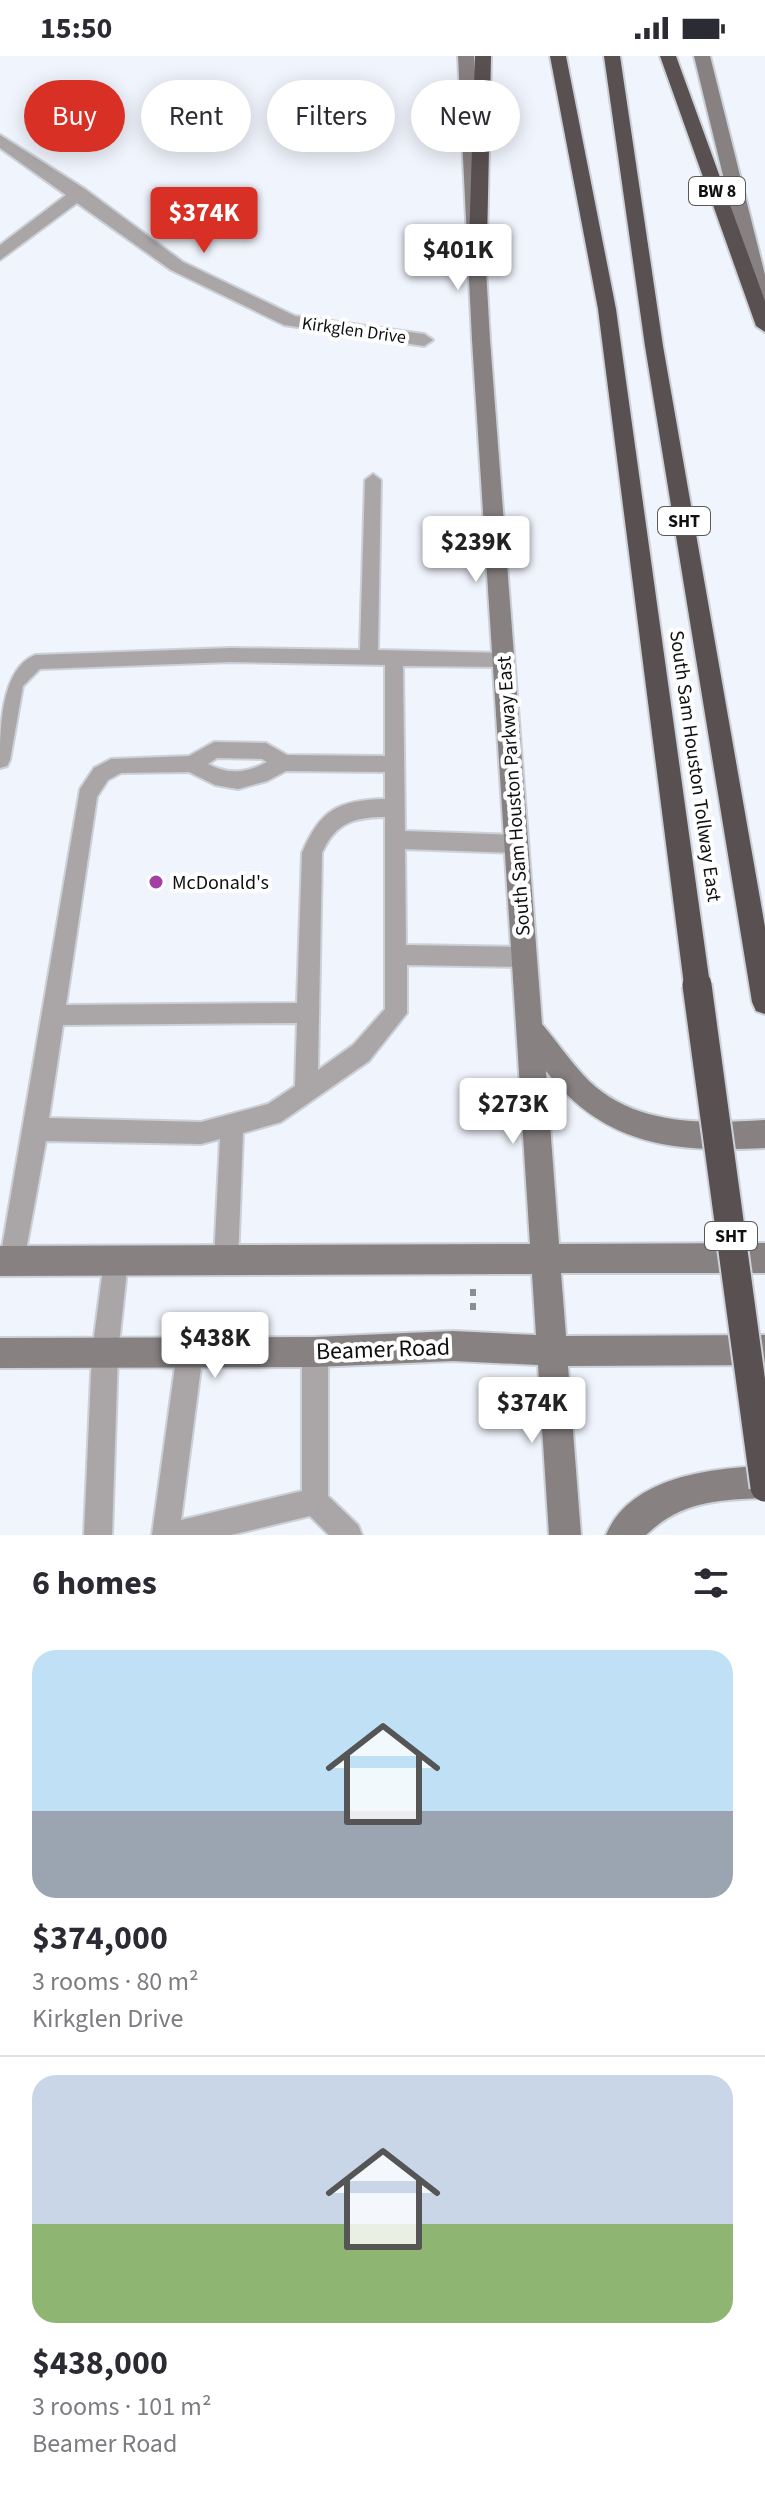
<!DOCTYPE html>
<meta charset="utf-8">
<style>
:root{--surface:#fff;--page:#f2f2f3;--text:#2b2b33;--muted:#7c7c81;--line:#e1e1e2;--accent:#d93025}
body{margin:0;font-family:"Source Sans 3",sans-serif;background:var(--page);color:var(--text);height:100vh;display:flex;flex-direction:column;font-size:30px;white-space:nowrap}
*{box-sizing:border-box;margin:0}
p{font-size:26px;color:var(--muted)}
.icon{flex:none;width:44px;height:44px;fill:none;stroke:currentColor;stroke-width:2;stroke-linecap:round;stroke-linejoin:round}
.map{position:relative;height:1479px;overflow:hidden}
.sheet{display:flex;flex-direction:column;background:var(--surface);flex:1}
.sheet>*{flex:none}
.banner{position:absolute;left:24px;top:24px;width:718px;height:72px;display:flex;gap:16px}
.price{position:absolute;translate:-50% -68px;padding:0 18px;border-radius:8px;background:#fff;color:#222;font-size:26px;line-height:52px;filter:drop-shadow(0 2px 4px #0008)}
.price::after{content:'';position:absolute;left:50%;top:48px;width:24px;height:18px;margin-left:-12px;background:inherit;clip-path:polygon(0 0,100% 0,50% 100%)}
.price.on{background:var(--accent);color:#fff}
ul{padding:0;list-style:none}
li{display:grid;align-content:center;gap:16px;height:424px;padding:0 32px}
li+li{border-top:2px solid var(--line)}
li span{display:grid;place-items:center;height:248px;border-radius:24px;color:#555}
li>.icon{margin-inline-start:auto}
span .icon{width:144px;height:144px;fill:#fffc;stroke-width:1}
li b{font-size:34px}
h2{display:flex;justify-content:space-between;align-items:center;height:96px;padding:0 32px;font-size:34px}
.tag{padding:0 28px;border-radius:36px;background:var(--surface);box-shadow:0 4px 20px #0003;font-size:28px;line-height:72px}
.tag.on{background:var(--accent);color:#fff}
.status{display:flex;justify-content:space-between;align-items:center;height:56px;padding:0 40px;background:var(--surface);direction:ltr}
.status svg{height:22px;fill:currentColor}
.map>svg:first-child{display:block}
</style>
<div class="status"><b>15:50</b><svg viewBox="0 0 49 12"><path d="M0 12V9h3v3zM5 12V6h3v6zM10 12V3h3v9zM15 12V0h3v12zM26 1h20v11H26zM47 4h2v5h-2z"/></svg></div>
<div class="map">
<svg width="765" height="1479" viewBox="0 0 765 1479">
<rect width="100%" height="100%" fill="#f0f4fc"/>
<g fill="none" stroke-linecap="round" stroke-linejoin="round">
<!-- service casing -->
<g stroke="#ccd0d7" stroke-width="4">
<path id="service" d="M373 418 381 424 378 594 504 597 513 604 504 611 403 610 405 775 517 779 524 782 527 788 524 794 517 797 405 793 406 889 524 891 532 894 535 901 532 908 524 911 407 909V957L369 1005 281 1066 243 1077 238 1205 235 1214 226 1217 217 1214 214 1205 220 1083 201 1088 46 1085 24 1205 21 1214 12 1217 3 1214 0 1204 80 733 94 712 111 703 189 700 214 686 266 687 287 699 385 700V609L231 606 40 613 23 630 10 704 7 710 0 712C0 676 0 613 35 599L231 592 360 594 365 424ZM217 702 262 703 267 706C247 717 228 719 208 708ZM286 715 385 716V743C338 744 320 754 302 797L297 947 66 949 97 741 108 724 121 717 189 716 215 729 238 733 267 725ZM385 761V953L353 989 318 1014 322 797C335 767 354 761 385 761ZM297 967 295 1030 268 1048 201 1066 49 1062 63 969Z
M116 1193 125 1196 128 1205 118 1297 112 1479H84L92 1297 104 1205 107 1196Z
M190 1283 199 1287 203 1296 181 1464 302 1435V1296L306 1287 315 1283 324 1287 328 1296V1440L358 1469 362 1479H329L310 1460 231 1479H152L177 1296 181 1287Z"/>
</g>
<!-- minor casing -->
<g stroke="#ccd0d7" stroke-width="4">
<path id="minor" d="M0 79 85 133 183 206 295 260 424 278 433 284 424 290 284 269 171 214 77 147 0 204V189L66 139 0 92Z"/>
</g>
<!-- secondary casing -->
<g stroke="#ccd0d7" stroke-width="4">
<path id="secondary" d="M458 0H474L490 284 542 968C558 987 572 1008 589 1025 636 1070 704 1068 765 1064V1092C676 1097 604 1090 546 1015L559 1188 765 1187V1217H561L566 1280 765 1279V1309L568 1310 581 1479H549L538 1309 453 1305 315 1311 0 1312V1282L315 1281 453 1275 536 1279 532 1218 0 1220V1190L530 1188 472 284Z
M694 0H710L765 219V261L756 255Z
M765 1410V1442C718 1444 681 1445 646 1479H606C630 1421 711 1412 765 1410Z"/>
</g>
<!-- motorway casing -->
<g stroke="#ccd0d7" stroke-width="4">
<path id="motorway" d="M475 0H491L487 186 478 191 469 186Z
M550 0H566L616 253 710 929 706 938 697 941 688 938 684 929 598 253Z
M604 0H620L663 290 765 871V958L756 955 752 946 645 290Z
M660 0H676L765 245V276L756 270Z"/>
</g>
<!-- path -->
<path stroke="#8b8d93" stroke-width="6" stroke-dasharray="7 7" stroke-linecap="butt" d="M473 1233V1257"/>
<!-- service -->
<use href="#service" fill="#aaa6a7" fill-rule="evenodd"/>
<!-- minor -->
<use href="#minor" fill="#aaa6a7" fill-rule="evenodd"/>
<!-- secondary -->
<use href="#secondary" fill="#878182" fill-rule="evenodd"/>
<!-- motorway -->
<use href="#motorway" fill="#595051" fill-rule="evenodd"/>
<!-- motorway-bridge casing -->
<g stroke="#ccd0d7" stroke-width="33" stroke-linecap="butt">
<path id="motorway-bridge" d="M697 929 765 1431"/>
</g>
<!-- motorway-bridge -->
<use href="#motorway-bridge" stroke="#595051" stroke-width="29"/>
</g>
<!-- markers -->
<circle fill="#a440a5" stroke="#fff" stroke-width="3" cx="156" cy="826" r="8"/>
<g text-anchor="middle" stroke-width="8" stroke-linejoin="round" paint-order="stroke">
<!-- shield labels -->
<g fill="#fff" stroke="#575859" stroke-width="2">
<rect x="689" y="121" width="56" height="28" rx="6"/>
<rect x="658" y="451" width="52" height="28" rx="6"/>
<rect x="705" y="1166" width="52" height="28" rx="6"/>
</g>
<g font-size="18" font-weight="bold" fill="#0f1012">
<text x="717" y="141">BW 8</text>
<text x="684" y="471">SHT</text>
<text x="731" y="1186">SHT</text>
</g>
<!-- far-street labels -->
<g font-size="18" fill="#0f1012" stroke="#fff">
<text transform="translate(354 274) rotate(8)" y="6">Kirkglen Drive</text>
</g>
<!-- street labels -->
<g font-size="20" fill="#0f1012" stroke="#fff">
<text transform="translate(696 710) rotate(82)" y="7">South Sam Houston Tollway East</text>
<text transform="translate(513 740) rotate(-94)" y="7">South Sam Houston Parkway East</text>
</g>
<!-- poi labels -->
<g font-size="20" fill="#0f1012" stroke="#fff" text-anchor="start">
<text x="172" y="833">McDonald's</text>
</g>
<!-- near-street labels -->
<g font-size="24" fill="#0f1012" stroke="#fff">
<text transform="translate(383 1293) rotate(-2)" y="8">Beamer Road</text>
</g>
</g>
</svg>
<b class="price on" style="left:204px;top:199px">$374K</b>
<b class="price" style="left:458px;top:236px">$401K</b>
<b class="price" style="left:476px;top:528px">$239K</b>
<b class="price" style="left:513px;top:1090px">$273K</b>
<b class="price" style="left:215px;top:1324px">$438K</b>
<b class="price" style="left:532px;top:1389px">$374K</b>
<div class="banner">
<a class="tag on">Buy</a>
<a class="tag">Rent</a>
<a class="tag">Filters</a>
<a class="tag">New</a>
</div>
</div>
<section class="sheet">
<h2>6 homes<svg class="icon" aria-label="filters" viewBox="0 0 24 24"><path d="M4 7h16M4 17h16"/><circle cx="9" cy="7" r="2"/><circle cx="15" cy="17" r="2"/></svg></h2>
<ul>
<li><span style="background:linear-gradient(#bfe0f5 65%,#9aa5b1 0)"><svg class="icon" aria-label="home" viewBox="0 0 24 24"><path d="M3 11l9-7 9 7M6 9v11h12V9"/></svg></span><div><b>$374,000</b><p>3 rooms · 80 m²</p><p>Kirkglen Drive</p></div></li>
<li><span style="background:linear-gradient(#c9d6e8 60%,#8fb573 0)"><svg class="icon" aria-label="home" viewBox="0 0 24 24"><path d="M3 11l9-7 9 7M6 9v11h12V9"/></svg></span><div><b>$438,000</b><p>3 rooms · 101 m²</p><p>Beamer Road</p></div></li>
</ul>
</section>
